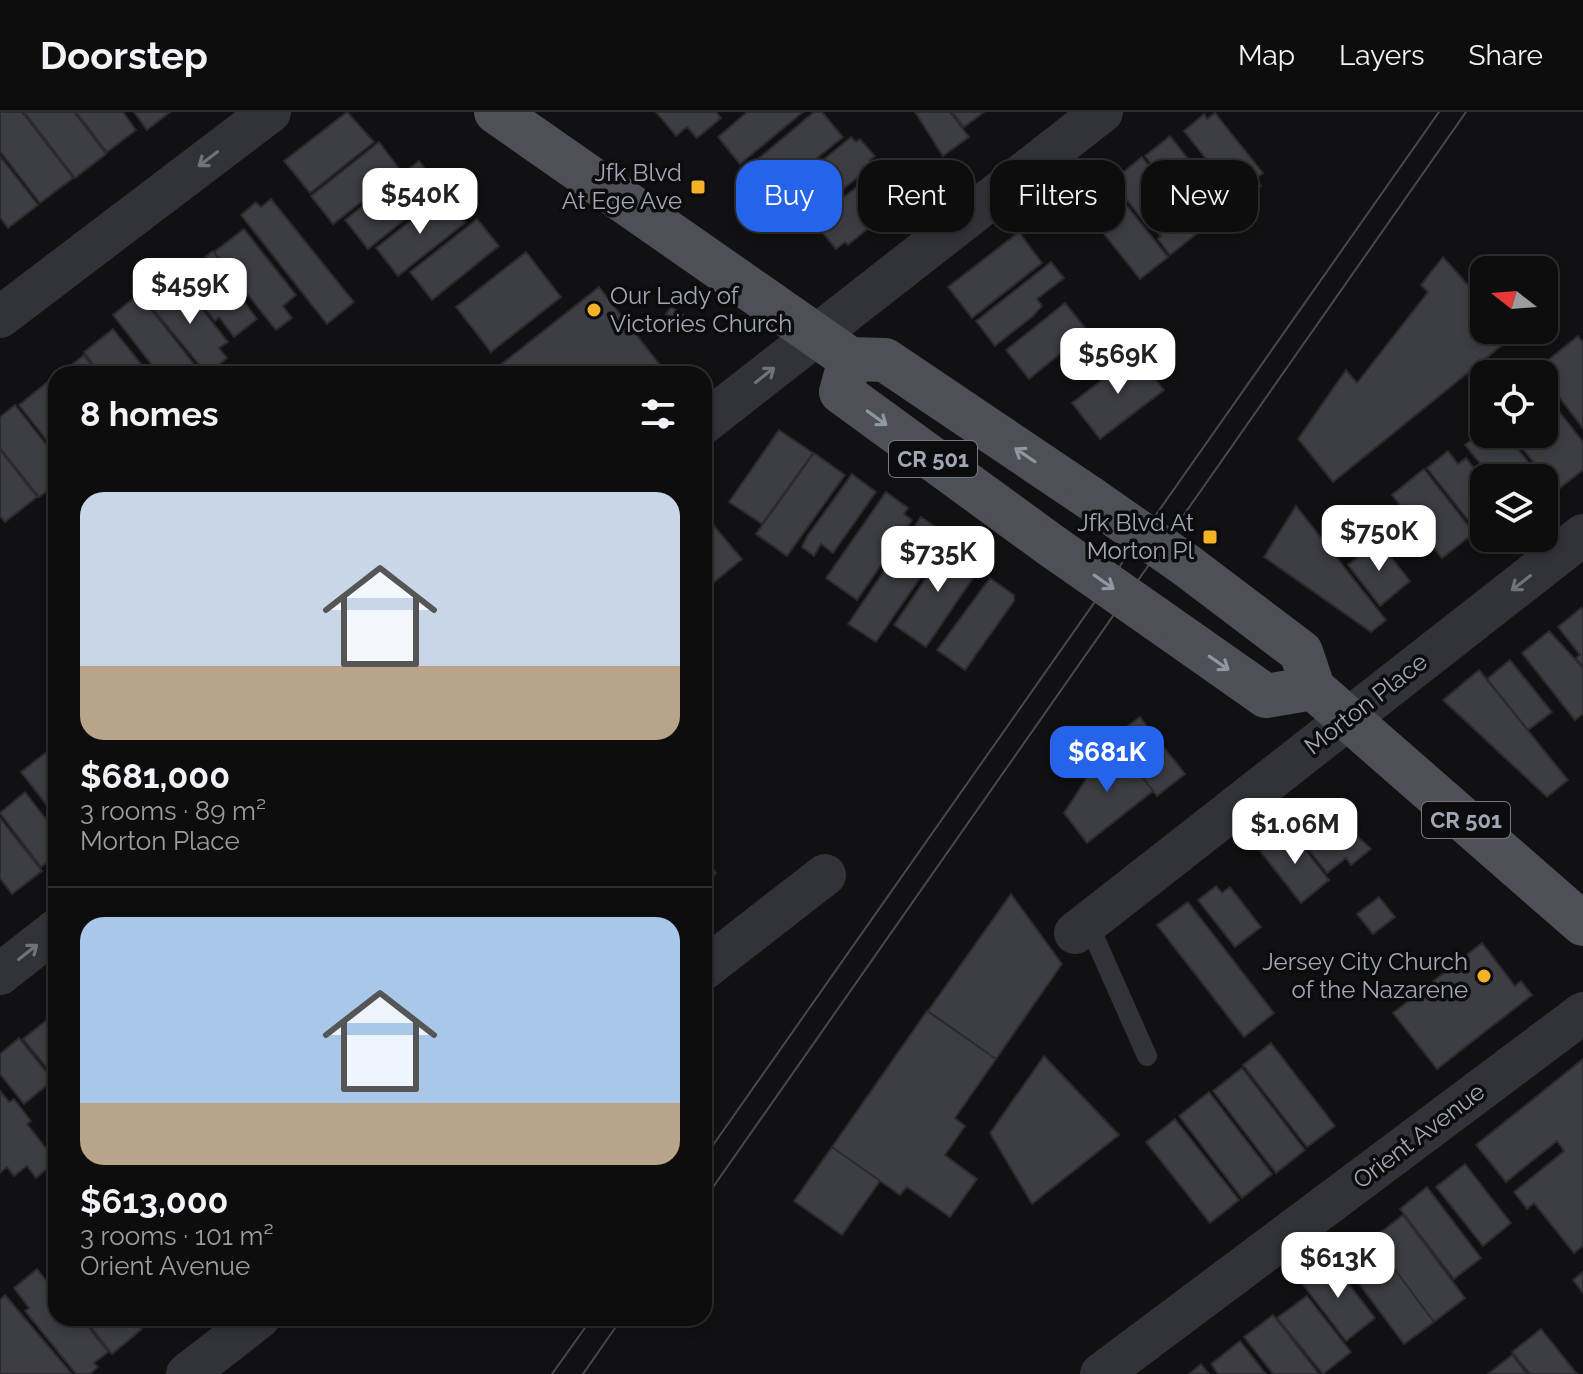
<!DOCTYPE html>
<meta charset="utf-8">
<style>
:root{--surface:#0d0d0e;--page:#161617;--text:#f1f3f6;--muted:#9a9c9e;--line:#2d2d2e;--accent:#2563eb}
body{margin:0;font-family:Raleway,sans-serif;background:var(--page);color:var(--text);height:100vh;display:flex;flex-direction:column;font-size:30px;white-space:nowrap}
*{box-sizing:border-box;margin:0}
p{font-size:26px;color:var(--muted)}
.icon{flex:none;width:44px;height:44px;fill:none;stroke:currentColor;stroke-width:2;stroke-linecap:round;stroke-linejoin:round}
.map{position:relative;flex:1;overflow:hidden}
.side{position:absolute;left:48px;top:254px;width:664px;height:960px;display:flex;flex-direction:column;background:var(--surface);border-radius:24px;box-shadow:0 4px 12px #0003,0 0 0 2px var(--line)}
.side>*{flex:none}
.guide{position:absolute;left:736px;top:48px;width:726px;height:72px;display:flex;gap:16px}
.needle{width:52px;rotate:287deg}
.buttons{position:absolute;left:1470px;top:144px;display:grid;gap:16px}
.buttons a{display:grid;place-items:center;width:88px;height:88px;border-radius:16px;background:var(--surface);box-shadow:0 4px 12px #0003,0 0 0 2px var(--line);font-size:40px}
.price{position:absolute;translate:-50% -68px;padding:0 18px;border-radius:16px;background:#fff;color:#222;font-size:26px;line-height:52px;filter:drop-shadow(0 2px 4px #0008)}
.price::after{content:'';position:absolute;left:50%;top:48px;width:24px;height:18px;margin-left:-12px;background:inherit;clip-path:polygon(0 0,100% 0,50% 100%)}
.price.current{background:var(--accent);color:#fff}
ul{padding:0;list-style:none}
li{display:grid;align-content:center;gap:16px;height:424px;padding:0 32px}
li+li{border-top:2px solid var(--line)}
li span{display:grid;place-items:center;height:248px;border-radius:24px;color:#555}
li>.icon{margin-inline-start:auto}
span .icon{width:144px;height:144px;fill:#fffc;stroke-width:1}
li b{font-size:34px}
h2{display:flex;justify-content:space-between;align-items:center;height:96px;padding:0 32px;font-size:34px}
.pill{padding:0 28px;border-radius:24px;background:var(--surface);box-shadow:0 4px 12px #0003,0 0 0 2px var(--line);font-size:28px;line-height:72px}
.pill.current{background:var(--accent);color:#fff}
header{display:flex;align-items:center;gap:48px;box-sizing:border-box;height:112px;padding:0 40px;background:var(--surface);border-bottom:2px solid var(--line)}
header strong{font-size:38px}
nav{display:flex;gap:44px;margin-inline-start:auto;font-size:28px}
.map>svg:first-child{display:block}
</style>
<header>
<strong>Doorstep</strong>
<nav><a>Map</a><a>Layers</a><a>Share</a></nav>
</header>
<div class="map">
<svg width="1583" height="1262" viewBox="0 0 1583 1262">
<rect width="100%" height="100%" fill="#111113"/>
<!-- building -->
<path fill="#3d3e43" stroke="#2b2b2f" stroke-width="2" d="M0 0H22L73 66 40 91 0 39Z
M24 0H74L106 42 75 66Z
M76 0H123L136 18 107 40Z
M134 0H170L147 18Z
M347 0 374 30 310 81 284 49Z
M656 0H716L721 6 697 26 687 15 676 24Z
M747 0H803L740 52 718 25Z
M814 0H822L843 25 776 79 753 51Z
M915 0H950L969 25 943 44Z
M952 0H984L964 15Z
M1215 1 1263 61 1255 67 1261 74 1241 91 1184 19 1204 2 1207 7Z
M1170 24 1209 73 1201 80 1219 104 1203 117 1145 44Z
M851 25 856 30 860 27 875 44 870 48 874 52 805 108 795 96 792 99 779 84Z
M379 30 401 59 333 112 311 84Z
M0 44 38 93 8 116 0 105Z
M1142 45 1200 119 1170 143 1158 127 1161 124 1152 113 1149 116 1112 69Z
M419 49 442 78 368 137 345 108Z
M879 58 894 76 881 88 889 99 848 133 845 130 836 137 822 120 831 113 822 102Z
M1112 75 1168 145 1140 167 1084 97Z
M443 83 465 111 398 164 376 136Z
M271 87 354 190 327 212 241 103 256 90 261 95Z
M477 107 499 134 432 188 410 160Z
M244 117 296 183 283 194 292 206 276 218 214 140Z
M1019 120 1042 151 972 206 948 175Z
M213 139 247 183 242 187 257 207 234 225 219 205 215 209 180 165Z
M526 140 561 185 491 240 456 195Z
M1443 145 1484 191V218H1506L1512 225 1333 370 1298 327 1346 258 1357 271 1428 180 1421 173Z
M1051 150 1064 166 1037 187 1042 194 1033 204 995 234 976 209Z
M178 167 228 230 219 236 227 246 207 262 148 191Z
M599 175 667 262H489Z
M139 182 201 261 200 262H159L113 203Z
M1065 191 1088 219 1029 267 1006 238Z
M671 195 683 203 678 210 666 202Z
M113 217 149 262H100L84 240Z
M1578 224 1583 230V316L1537 257Z
M1136 242 1164 278 1100 327 1072 291Z
M84 243 98 262H60Z
M50 268 56 276V340L19 293Z
M1544 280 1583 330V358L1556 379 1511 322H1544Z
M15 293 56 345V372L39 385 0 336V305Z
M779 318 813 341 762 412 729 390Z
M1484 318V322H1506L1541 366H1492L1465 333Z
M0 338 37 385 5 410 0 404Z
M1448 339 1458 352 1466 346 1484 369V418L1479 422 1427 356Z
M814 341 845 363 787 444 756 422Z
M1424 357 1474 421 1442 446 1392 383Z
M852 362 876 380 833 441 821 432 814 444 802 435 808 423Z
M1544 370 1552 380 1544 387Z
M886 380 908 396 904 402 912 408 857 488 826 466Z
M1296 394 1386 508 1371 520 1264 445Z
M704 402 742 447 713 471 704 460Z
M921 405 949 424 876 530 848 512Z
M952 428 973 442 970 447 981 454 926 535 894 513Z
M1378 429 1410 469 1380 494 1348 453Z
M990 466 1014 483V489L965 558 937 538Z
M1581 496 1583 498V555L1576 546 1580 543 1558 515Z
M1549 519 1583 556V602L1575 608 1522 541Z
M1510 548 1552 600 1528 618 1487 567Z
M1479 558 1568 668 1547 685 1443 588Z
M1140 605 1185 662 1157 684 1112 626Z
M1112 627 1153 679 1087 731 1064 701Z
M49 638 56 647V705L21 660Z
M25 680 56 720V743L41 755 0 701Z
M1319 688 1371 737 1351 753 1346 746 1327 761 1288 711Z
M0 706 42 759 12 782 0 766Z
M1289 717 1329 768 1301 791 1260 739Z
M704 746 716 761 704 771Z
M1216 774 1222 781 1230 775 1261 815 1235 835 1198 788Z
M1011 782 1062 852 996 947 928 899Z
M1379 785 1395 805 1373 822 1357 802Z
M1188 790 1274 901 1244 925 1157 813Z
M1482 831 1515 874 1521 869 1532 883 1437 957 1393 901Z
M927 899 996 947 955 1006 965 1014 945 1043 977 1067 950 1105 907 1075 900 1083 832 1035Z
M53 903 56 907V967L23 927Z
M19 926 53 968 24 992 0 962V942Z
M1271 931 1335 1014 1307 1035 1243 953Z
M1044 944 1119 1023 1032 1092 990 1021Z
M1583 947V1134L1574 1141 1534 1091 1527 1097 1514 1080 1564 1039 1557 1029 1506 1070 1476 1033Z
M1242 956 1305 1038 1276 1061 1213 979Z
M0 979 9 990 14 987 31 1009 27 1012 56 1049 36 1066 27 1054 14 1064 7 1055 0 1061Z
M1209 980 1272 1062 1242 1086 1179 1004Z
M1175 1007 1239 1088 1210 1111 1146 1030Z
M832 1035 880 1069 842 1123 794 1089Z
M1465 1052 1511 1111 1483 1134 1436 1075Z
M1427 1075 1481 1146 1454 1167 1400 1097Z
M1403 1103 1465 1186 1434 1210 1372 1127Z
M1372 1127 1434 1210 1404 1232 1342 1149Z
M1330 1148 1375 1206 1346 1229 1301 1170Z
M37 1157 53 1177 56 1175V1206H81L108 1240 94 1251 98 1255 90 1262H76L25 1199 29 1196 14 1176Z
M1583 1160V1181L1573 1168Z
M5 1183 72 1262H0V1188Z
M1307 1184 1351 1240 1323 1262 1277 1206Z
M1273 1203 1319 1262H1273L1244 1225Z
M84 1206H133L142 1217 112 1242Z
M1541 1217 1577 1262H1530L1512 1240Z
M1240 1229 1266 1262H1218L1211 1252Z
M1512 1243 1527 1262H1488Z
M1201 1252 1209 1262H1189Z"/>
<g fill="none" stroke-linecap="round" stroke-linejoin="round">
<!-- service -->
<path stroke="#323338" stroke-width="20" d="M1088 811 1147 944"/>
<!-- minor -->
<path stroke="#323338" stroke-width="42" d="M0 205 270 0
M704 311 1102 0
M1075 821 1583 423
M704 857 825 763
M0 862 56 818
M187 1262 259 1206
M1101 1262 1583 901"/>
<!-- primary -->
<path stroke="#4e5057" stroke-width="44" d="M496 0 850 247 885 248 1090 386
M850 247 841 280 1052 434
M1186 453 1301 540 1313 576 1583 812
M1155 506 1266 584 1313 576"/>
<!-- tram -->
<path stroke="#47494f" stroke-width="2" d="M704 1046 1439 0
M704 1088 1466 0
M552 1262 592 1206
M583 1262 622 1206"/>
<!-- primary-bridge -->
<path stroke="#4e5057" stroke-width="44" d="M1090 386 1186 453
M1052 434 1155 506"/>
</g>
<!-- one-way arrows -->
<defs><path id="oneway-shaft" d="M-6 0H5M1.5-3L5.5 0L1.5 3" fill="none" stroke-width="1.6" stroke-linecap="round" stroke-linejoin="round" transform="scale(2)"/></defs>
<g stroke="#70737c">
<use href="#oneway-shaft" transform="translate(208 47) rotate(143)"/>
<use href="#oneway-shaft" transform="translate(765 263) rotate(-38)"/>
<use href="#oneway-shaft" transform="translate(1521 471) rotate(142)"/>
<use href="#oneway-shaft" transform="translate(28 840) rotate(-38)"/>
</g>
<g stroke="#9196a1">
<use href="#oneway-shaft" transform="translate(877 306) rotate(36)"/>
<use href="#oneway-shaft" transform="translate(1025 343) rotate(-146)"/>
<use href="#oneway-shaft" transform="translate(1104 470) rotate(35)"/>
<use href="#oneway-shaft" transform="translate(1219 551) rotate(35)"/>
</g>
<!-- markers -->
<g fill="#f5b227" stroke="#0c0c0e" stroke-width="3">
<rect x="690" y="67" width="16" height="16" rx="4"/>
<circle cx="594" cy="198" r="8"/>
<rect x="1202" y="417" width="16" height="16" rx="4"/>
<circle cx="1484" cy="864" r="8"/>
</g>
<g text-anchor="middle" stroke-width="7" stroke-linejoin="round" paint-order="stroke">
<!-- shield labels -->
<g fill="#0c0c0e" stroke="#757882" stroke-width="2">
<rect x="889" y="329" width="88" height="36" rx="6"/>
<rect x="1422" y="690" width="88" height="36" rx="6"/>
</g>
<g font-size="22" font-weight="bold" fill="#a2a7b4">
<text x="933" y="355">CR 501</text>
<text x="1466" y="716">CR 501</text>
</g>
<!-- poi labels -->
<g font-size="24" fill="#a2a7b4" stroke="#0c0c0e" text-anchor="end">
<text x="682" y="69">Jfk Blvd<tspan x="682" dy="28">At Ege Ave</tspan></text>
<text x="610" y="192" text-anchor="start">Our Lady of<tspan x="610" dy="28">Victories Church</tspan></text>
<text x="1194" y="419">Jfk Blvd At<tspan x="1194" dy="28">Morton Pl</tspan></text>
<text x="1468" y="858">Jersey City Church<tspan x="1468" dy="28">of the Nazarene</tspan></text>
</g>
<!-- street labels -->
<g font-size="24" fill="#a2a7b4" stroke="#0c0c0e">
<text transform="translate(1366 592) rotate(-38)" y="8">Morton Place</text>
<text transform="translate(1419 1024) rotate(-37)" y="8">Orient Avenue</text>
</g>
</g>
</svg>
<div class="buttons">
<a><svg class="needle" viewBox="-14 -14 28 28"><path d="M0-13l5 13h-10z" fill="#e53935"/><path d="M0 13l5-13h-10z" fill="#9a9c9e"/></svg></a>
<a><svg class="icon" aria-label="locate" viewBox="0 0 24 24"><circle cx="12" cy="12" r="6"/><path d="M12 2v4M12 18v4M2 12h4M18 12h4"/></svg></a>
<a><svg class="icon" aria-label="layers" viewBox="0 0 24 24"><path d="M12 4l9 5-9 5-9-5zM3 14l9 5 9-5"/></svg></a>
</div>
<b class="price" style="left:420px;top:124px">$540K</b>
<b class="price" style="left:190px;top:214px">$459K</b>
<b class="price" style="left:1118px;top:284px">$569K</b>
<b class="price" style="left:1379px;top:461px">$750K</b>
<b class="price" style="left:938px;top:482px">$735K</b>
<b class="price current" style="left:1107px;top:682px">$681K</b>
<b class="price" style="left:1295px;top:754px">$1.06M</b>
<b class="price" style="left:1338px;top:1188px">$613K</b>
<div class="guide">
<a class="pill current">Buy</a>
<a class="pill">Rent</a>
<a class="pill">Filters</a>
<a class="pill">New</a>
</div>
<section class="side">
<h2>8 homes<svg class="icon" aria-label="filters" viewBox="0 0 24 24"><path d="M4 7h16M4 17h16"/><circle cx="9" cy="7" r="2"/><circle cx="15" cy="17" r="2"/></svg></h2>
<ul>
<li><span style="background:linear-gradient(#c9d6e8 70%,#b9a48a 0)"><svg class="icon" aria-label="home" viewBox="0 0 24 24"><path d="M3 11l9-7 9 7M6 9v11h12V9"/></svg></span><div><b>$681,000</b><p>3 rooms · 89 m²</p><p>Morton Place</p></div></li>
<li><span style="background:linear-gradient(#a9c7e8 75%,#b9a48a 0)"><svg class="icon" aria-label="home" viewBox="0 0 24 24"><path d="M3 11l9-7 9 7M6 9v11h12V9"/></svg></span><div><b>$613,000</b><p>3 rooms · 101 m²</p><p>Orient Avenue</p></div></li>
</ul>
</section>
</div>
